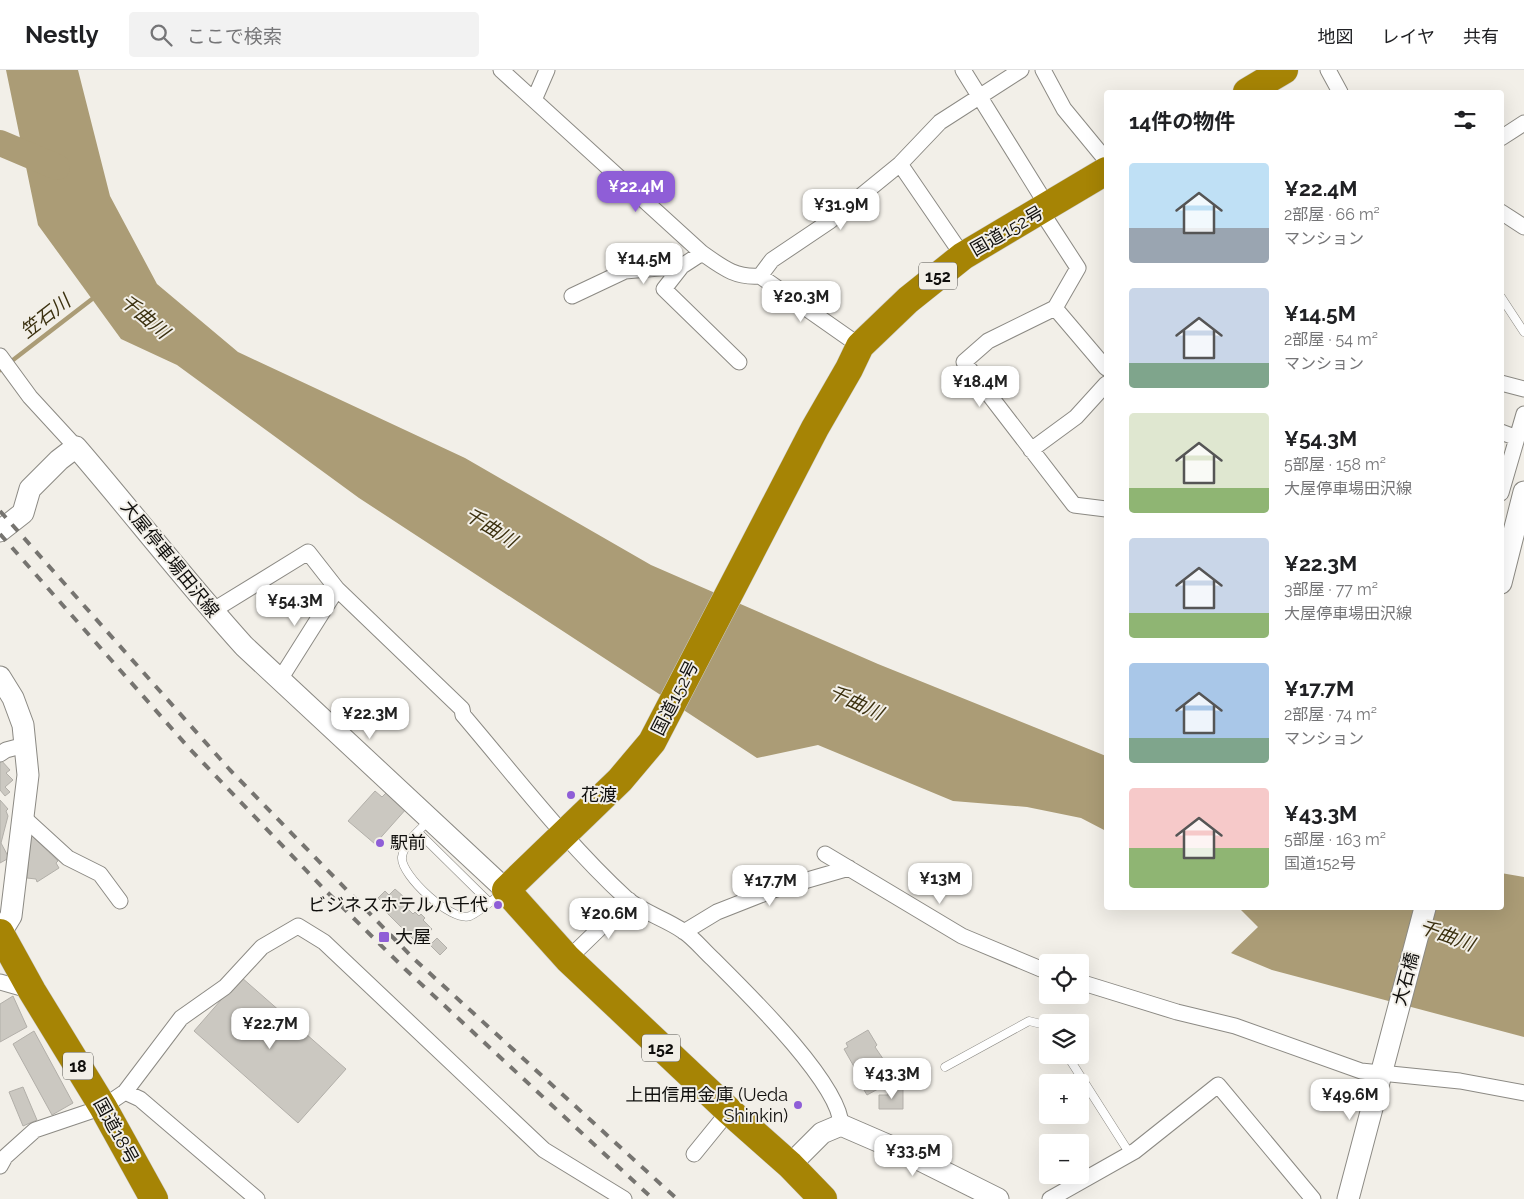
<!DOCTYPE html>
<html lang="ja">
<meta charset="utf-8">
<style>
:root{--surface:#fff;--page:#f2f2f2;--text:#202124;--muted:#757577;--line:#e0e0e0;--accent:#8f5ed7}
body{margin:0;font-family:Raleway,"Noto Sans JP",sans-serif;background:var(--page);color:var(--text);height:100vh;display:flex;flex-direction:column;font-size:19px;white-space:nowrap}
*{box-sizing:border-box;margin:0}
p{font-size:16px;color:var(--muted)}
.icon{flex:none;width:28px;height:28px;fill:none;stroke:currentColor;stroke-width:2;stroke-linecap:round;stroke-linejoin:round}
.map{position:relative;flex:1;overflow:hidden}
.side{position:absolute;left:1104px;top:20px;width:400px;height:820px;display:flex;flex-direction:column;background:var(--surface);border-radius:5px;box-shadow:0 5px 20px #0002}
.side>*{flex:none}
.fabs{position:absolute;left:1039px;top:884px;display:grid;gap:10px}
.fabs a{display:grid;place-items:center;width:50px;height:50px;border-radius:5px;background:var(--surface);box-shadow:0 5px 20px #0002;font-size:25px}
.price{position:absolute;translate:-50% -42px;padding:0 11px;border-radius:10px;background:#fff;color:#222;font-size:16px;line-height:32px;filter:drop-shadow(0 1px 2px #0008)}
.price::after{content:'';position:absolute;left:50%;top:30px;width:15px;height:11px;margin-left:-8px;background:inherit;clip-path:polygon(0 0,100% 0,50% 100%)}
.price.current{background:var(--accent);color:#fff}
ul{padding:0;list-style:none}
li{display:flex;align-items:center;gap:15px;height:125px;padding:0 25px}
li span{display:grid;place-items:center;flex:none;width:140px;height:100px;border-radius:5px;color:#555}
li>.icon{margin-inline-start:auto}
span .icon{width:60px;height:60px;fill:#fffc;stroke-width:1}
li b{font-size:21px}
h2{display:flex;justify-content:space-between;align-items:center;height:60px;padding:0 25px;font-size:21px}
header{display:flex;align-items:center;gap:30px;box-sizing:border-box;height:70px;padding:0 25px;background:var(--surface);border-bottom:1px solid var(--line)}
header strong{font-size:24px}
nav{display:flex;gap:28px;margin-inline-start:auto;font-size:18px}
.search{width:350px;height:45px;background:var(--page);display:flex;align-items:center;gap:12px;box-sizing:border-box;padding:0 18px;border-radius:5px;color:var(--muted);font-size:19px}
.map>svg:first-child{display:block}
</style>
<header>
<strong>Nestly</strong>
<div class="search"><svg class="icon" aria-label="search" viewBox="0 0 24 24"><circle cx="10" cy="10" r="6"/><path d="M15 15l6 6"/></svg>ここで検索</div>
<nav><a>地図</a><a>レイヤ</a><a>共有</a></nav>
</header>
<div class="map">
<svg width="1524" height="1129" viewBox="0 0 1524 1129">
<rect width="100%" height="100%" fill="#f2efe8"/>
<!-- water -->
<path fill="#ab9c76" d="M6 0H78L110 126 157 214 238 282 465 388 651 495 878 594 1106 686V761L1081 748 1027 737 953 731 818 675 757 688 359 428 177 295 121 269 38 155Z
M1501 803 1524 807V967L1272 900 1231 883 1258 857 1239 838H1501Z"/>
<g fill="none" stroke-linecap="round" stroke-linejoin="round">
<!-- stream -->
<path stroke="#ab9c76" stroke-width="4.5" d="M0 300 96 226"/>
<!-- river -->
<path stroke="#ab9c76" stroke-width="26" d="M0 73 57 97"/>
</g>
<!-- building -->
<path fill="#cbc8c1" stroke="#b2afa9" d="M0 689 10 700 6 703 13 710 5 717 10 722 5 726 0 720Z
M375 721 382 727 388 721 407 738 375 774 348 751Z
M0 730 8 739 6 741 8 746 1 773 9 788 0 793Z
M31 765 58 791 56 793 59 798 37 812 36 809 27 808Z
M395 819 404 827 400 831 413 844 415 842 419 846 421 844 425 848 423 850 432 859 422 870 421 868 416 872 387 843 390 840 378 828 385 821 389 825Z
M437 868 447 878 440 885 430 875Z
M241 907 346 999 298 1053 194 961Z
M13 926 27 957 0 972V934Z
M868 960 877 975 875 977 894 1005 876 1016 878 1019 867 1025 858 1010 861 1009 844 979 848 977 846 973Z
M34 961 73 1033 52 1045 13 974Z
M23 1017 37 1050 23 1056 9 1022Z
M888 1019H903V1039H879V1025H888Z"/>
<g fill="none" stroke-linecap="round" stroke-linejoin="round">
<!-- lane casing -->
<g stroke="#8c8a84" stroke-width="9">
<path id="lane" d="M1501 227 1524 262
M430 750C420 759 404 773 402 787 400 805 452 853 470 846 481 841 492 830 502 823
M418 762 489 832
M1067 985 1130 1084
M945 997 1029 951 1041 954 1048 959"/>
</g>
<!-- street casing -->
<g stroke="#8c8a84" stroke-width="17">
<path id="street" d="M501 0 702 183C722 197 735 208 760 206L860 276
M963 0 1048 137
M1043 0 1064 39 1106 90
M1328 0 1340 22
M534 30 547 0
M1501 68 1524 53
M900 94 963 186
M1041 141 1078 198 1055 238 988 271 964 292 1074 435 1106 439
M1501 142 1524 157
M682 196 664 219 739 292
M760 206 772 190 830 151 900 94 940 52 1021 0
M572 226 625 201 682 196 702 183
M1055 238 1106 298
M0 286 30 327 76 377
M1501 313 1524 319
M1501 362 1517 368 1524 344
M1031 380 1076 347 1106 314
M1501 423 1517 368
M212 541 308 482 337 519 462 639 463 645C515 706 567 774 627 829 642 842 666 849 683 861 694 868 703 880 713 889 744 920 840 1013 841 1055
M279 611 337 519
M0 684 6 680 25 675
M22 746 68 788 100 804 120 831
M825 784 962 866 1048 902
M684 862 717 842 773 820 849 798
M568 889 629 830
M0 912 32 921
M1080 912 1177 942 1235 956 1361 1001 1460 1011 1524 1023
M125 1022 181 948 225 917 262 877 298 856 324 872 544 1080 624 1129
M694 1084 729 1041
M0 1096 5 1087 35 1060 103 1037 125 1022 140 1029 257 1129
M1050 1129 1135 1081 1218 1015 1313 1129"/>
</g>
<!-- secondary casing -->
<g stroke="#8c8a84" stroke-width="23">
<path id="secondary" d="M0 461 23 443 30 419 59 390 76 377C133 443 186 512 244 576L506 820
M1501 513 1524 422
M0 607 13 628 23 655 28 705 11 846 0 864
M790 1095 822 1063 841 1055 908 1084 998 1129
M1348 1129 1425 838"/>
</g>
<!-- highway casing -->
<g stroke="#cacaca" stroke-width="29">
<path id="highway" d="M1247 22 1284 0
M0 863 32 921 103 1037 154 1129
M823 1129 790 1095 729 1041 568 889 506 820 620 710 652 672 815 358 849 299 860 276 908 230 963 186 1106 101"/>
</g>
<!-- lane -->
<use href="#lane" stroke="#fff" stroke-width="8"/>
<!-- street -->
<use href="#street" stroke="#fff" stroke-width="15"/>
<!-- secondary -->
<use href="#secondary" stroke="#fff" stroke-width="21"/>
<!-- highway -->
<use href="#highway" stroke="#a68405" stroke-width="28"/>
<!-- rail -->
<path stroke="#767470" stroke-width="4" stroke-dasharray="9 9" stroke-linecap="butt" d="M0 441 230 700 413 888 677 1129
M0 464 188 677 326 821 405 899 653 1129"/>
</g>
<!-- markers -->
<g fill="#8f5ed7" stroke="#f2efe8" stroke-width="2">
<circle cx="571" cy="725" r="5"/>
<circle cx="380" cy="773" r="5"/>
<circle cx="498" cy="835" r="5"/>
<rect x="378" y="861" width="12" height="12" rx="2.5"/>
<circle cx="798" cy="1035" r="5"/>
</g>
<g text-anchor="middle" stroke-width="4" stroke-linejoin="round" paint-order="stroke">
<!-- shield labels -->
<g fill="#f2efe8" stroke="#54524f" stroke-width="1">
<rect x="919" y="192.5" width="38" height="27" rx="4"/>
<rect x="642" y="964.5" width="38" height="27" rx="4"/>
<rect x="63" y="982.5" width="30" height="27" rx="4"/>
</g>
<g font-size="16" font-weight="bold" fill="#100f0d">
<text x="938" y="212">152</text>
<text x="661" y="984">152</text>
<text x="78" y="1002">18</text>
</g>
<!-- street labels -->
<g font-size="18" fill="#100f0d" stroke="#f2efe8">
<text transform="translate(1007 161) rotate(-30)" y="6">国道152号</text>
<text transform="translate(170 489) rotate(51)" y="6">大屋停車場田沢線</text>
<text transform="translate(675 628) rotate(-63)" y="6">国道152号</text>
<text transform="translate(1406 909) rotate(-75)" y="6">大石橋</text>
<text transform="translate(116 1061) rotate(61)" y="6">国道18号</text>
</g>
<!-- poi labels -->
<g font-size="18" fill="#100f0d" stroke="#f2efe8" text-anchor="start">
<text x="581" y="731">花渡</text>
<text x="390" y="779">駅前</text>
<text x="488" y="841" text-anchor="end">ビジネスホテル八千代</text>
<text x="395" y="873">大屋</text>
<text x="788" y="1031" text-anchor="end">上田信用金庫 (Ueda<tspan x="788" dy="21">Shinkin)</tspan></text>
</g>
<!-- water labels -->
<g font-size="19" font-style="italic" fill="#3c3110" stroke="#f2efe8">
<text transform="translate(45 246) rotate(-38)" y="7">笠石川</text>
<text transform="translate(145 246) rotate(40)" y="7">千曲川</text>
<text transform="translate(491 457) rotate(32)" y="7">千曲川</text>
<text transform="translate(856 632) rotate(25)" y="7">千曲川</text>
<text transform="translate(1447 865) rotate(20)" y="7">千曲川</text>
</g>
</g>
</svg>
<div class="fabs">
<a><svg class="icon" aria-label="locate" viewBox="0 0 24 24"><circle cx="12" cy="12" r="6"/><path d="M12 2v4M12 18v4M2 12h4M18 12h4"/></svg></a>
<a><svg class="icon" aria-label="layers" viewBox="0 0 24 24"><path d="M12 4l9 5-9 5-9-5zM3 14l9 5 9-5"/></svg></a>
<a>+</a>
<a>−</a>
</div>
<b class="price current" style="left:636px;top:143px">¥22.4M</b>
<b class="price" style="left:841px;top:161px">¥31.9M</b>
<b class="price" style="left:644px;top:215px">¥14.5M</b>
<b class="price" style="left:801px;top:253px">¥20.3M</b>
<b class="price" style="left:980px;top:338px">¥18.4M</b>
<b class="price" style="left:295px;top:557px">¥54.3M</b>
<b class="price" style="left:370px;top:670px">¥22.3M</b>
<b class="price" style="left:940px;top:835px">¥13M</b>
<b class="price" style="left:770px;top:837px">¥17.7M</b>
<b class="price" style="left:609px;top:870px">¥20.6M</b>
<b class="price" style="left:270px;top:980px">¥22.7M</b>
<b class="price" style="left:892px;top:1030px">¥43.3M</b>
<b class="price" style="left:1350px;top:1051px">¥49.6M</b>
<b class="price" style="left:913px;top:1107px">¥33.5M</b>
<section class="side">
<h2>14件の物件<svg class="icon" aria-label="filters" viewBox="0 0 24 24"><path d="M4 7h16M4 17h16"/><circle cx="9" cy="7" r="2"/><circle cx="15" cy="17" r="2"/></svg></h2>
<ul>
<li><span style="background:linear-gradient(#bfe0f5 65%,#9aa5b1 0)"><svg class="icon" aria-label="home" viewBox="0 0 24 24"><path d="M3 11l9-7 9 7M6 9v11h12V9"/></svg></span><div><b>¥22.4M</b><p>2部屋 · 66 m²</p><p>マンション</p></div></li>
<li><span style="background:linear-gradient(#c9d6e8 75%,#7fa58c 0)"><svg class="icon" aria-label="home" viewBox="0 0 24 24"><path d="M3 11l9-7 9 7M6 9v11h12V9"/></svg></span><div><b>¥14.5M</b><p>2部屋 · 54 m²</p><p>マンション</p></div></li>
<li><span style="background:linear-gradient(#dfe7d0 75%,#8fb573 0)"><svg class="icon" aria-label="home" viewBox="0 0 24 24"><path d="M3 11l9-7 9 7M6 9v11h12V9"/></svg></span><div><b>¥54.3M</b><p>5部屋 · 158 m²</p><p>大屋停車場田沢線</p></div></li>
<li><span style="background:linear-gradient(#c9d6e8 75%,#8fb573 0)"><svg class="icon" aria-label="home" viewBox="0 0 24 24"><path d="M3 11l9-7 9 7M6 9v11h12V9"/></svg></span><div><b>¥22.3M</b><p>3部屋 · 77 m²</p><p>大屋停車場田沢線</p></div></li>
<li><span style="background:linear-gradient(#a9c7e8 75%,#7fa58c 0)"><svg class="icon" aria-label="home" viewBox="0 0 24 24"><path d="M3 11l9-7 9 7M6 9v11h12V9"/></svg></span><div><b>¥17.7M</b><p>2部屋 · 74 m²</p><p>マンション</p></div></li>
<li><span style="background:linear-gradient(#f6c9c9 60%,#8fb573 0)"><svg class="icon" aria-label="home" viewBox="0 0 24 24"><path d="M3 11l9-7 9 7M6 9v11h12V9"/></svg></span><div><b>¥43.3M</b><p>5部屋 · 163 m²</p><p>国道152号</p></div></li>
</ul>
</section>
</div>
